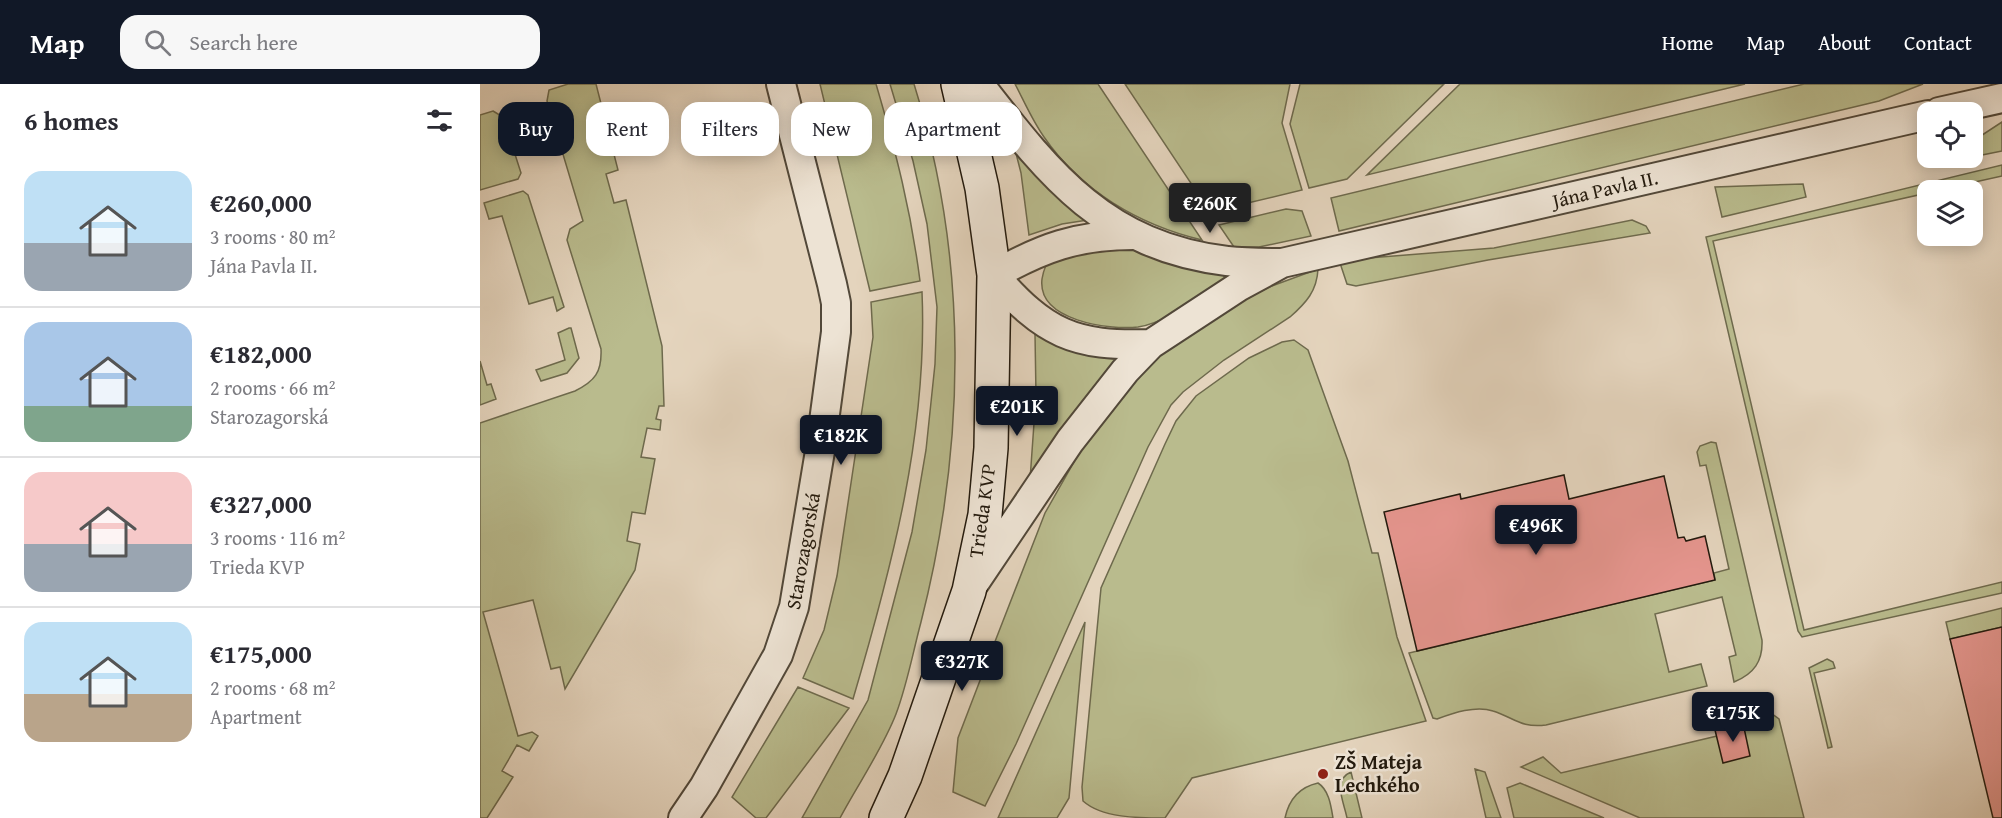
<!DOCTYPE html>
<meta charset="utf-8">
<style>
:root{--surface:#fff;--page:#f7f7f7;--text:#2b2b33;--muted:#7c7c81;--line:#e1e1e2;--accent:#111827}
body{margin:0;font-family:"Gentium Book Plus",serif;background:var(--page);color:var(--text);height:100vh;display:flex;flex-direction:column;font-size:22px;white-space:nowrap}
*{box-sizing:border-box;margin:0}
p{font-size:20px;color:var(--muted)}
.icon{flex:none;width:33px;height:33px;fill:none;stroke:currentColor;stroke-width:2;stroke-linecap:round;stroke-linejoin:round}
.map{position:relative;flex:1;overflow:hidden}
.side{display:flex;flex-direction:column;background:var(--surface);width:480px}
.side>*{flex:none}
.top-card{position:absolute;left:18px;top:18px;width:570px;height:54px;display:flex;gap:12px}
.buttons{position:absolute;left:1437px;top:18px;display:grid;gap:12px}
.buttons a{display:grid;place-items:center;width:66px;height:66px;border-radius:12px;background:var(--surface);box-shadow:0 3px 15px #0003;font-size:30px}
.price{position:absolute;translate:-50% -51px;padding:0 14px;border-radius:6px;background:var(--accent);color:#fff;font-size:20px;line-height:39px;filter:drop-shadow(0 2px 3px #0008)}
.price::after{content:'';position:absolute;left:50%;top:36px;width:18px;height:14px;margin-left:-9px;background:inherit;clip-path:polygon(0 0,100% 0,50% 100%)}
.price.on{background:#222;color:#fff}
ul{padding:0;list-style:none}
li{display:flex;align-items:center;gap:18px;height:150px;padding:0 24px}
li+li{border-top:2px solid var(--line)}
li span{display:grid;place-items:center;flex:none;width:168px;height:120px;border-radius:18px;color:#555}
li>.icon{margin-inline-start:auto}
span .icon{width:72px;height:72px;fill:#fffc;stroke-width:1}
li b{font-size:26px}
h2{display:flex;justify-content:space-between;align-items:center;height:72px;padding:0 24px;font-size:26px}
.tag{padding:0 21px;border-radius:18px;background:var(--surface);box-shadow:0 3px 15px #0003;font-size:21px;line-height:54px}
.tag.on{background:var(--accent);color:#fff}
header{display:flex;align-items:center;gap:36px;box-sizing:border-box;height:84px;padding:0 30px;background:var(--accent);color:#fff}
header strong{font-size:28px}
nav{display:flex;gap:33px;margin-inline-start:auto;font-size:21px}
.search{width:420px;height:54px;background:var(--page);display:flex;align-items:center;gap:15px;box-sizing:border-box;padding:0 21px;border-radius:18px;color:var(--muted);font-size:22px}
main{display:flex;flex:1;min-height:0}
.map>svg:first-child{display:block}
</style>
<header>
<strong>Map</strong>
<div class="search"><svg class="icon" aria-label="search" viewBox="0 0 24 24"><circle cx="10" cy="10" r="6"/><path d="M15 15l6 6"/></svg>Search here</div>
<nav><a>Home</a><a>Map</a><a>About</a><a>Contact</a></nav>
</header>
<main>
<section class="side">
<h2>6 homes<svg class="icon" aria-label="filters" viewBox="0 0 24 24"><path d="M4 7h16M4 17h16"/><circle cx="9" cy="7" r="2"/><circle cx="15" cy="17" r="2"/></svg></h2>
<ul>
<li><span style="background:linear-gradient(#bfe0f5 60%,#9aa5b1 0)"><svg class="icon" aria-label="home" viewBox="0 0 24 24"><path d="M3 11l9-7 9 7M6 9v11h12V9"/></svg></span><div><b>€260,000</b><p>3 rooms · 80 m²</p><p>Jána Pavla II.</p></div></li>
<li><span style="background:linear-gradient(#a9c7e8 70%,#7fa58c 0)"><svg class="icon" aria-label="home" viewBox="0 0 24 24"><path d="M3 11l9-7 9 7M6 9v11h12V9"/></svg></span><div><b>€182,000</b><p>2 rooms · 66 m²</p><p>Starozagorská</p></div></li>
<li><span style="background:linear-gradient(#f6c9c9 60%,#9aa5b1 0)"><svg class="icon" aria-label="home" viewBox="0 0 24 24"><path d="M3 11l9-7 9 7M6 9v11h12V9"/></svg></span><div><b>€327,000</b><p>3 rooms · 116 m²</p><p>Trieda KVP</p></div></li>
<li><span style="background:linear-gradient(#bfe0f5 60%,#b9a48a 0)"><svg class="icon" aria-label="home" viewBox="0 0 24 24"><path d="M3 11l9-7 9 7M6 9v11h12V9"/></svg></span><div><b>€175,000</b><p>2 rooms · 68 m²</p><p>Apartment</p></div></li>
</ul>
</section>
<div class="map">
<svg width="1522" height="734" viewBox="0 0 1522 734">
<rect width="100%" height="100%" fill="#e4d4bd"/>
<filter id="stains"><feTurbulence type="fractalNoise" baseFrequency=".00333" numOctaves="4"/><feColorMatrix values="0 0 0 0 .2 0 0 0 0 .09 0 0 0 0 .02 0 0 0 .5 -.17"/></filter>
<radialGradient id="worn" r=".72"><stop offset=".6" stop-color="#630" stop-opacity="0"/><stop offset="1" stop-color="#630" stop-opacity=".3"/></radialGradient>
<!-- green -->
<path fill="#b9bb8d" stroke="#6e6a4d" stroke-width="1.5" d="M88 0H116L138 86 126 90 134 119 146 116 182 262 184 322H179L176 335 181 336 180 346 167 344 161 373 175 375 165 430 152 428 147 457 160 460 155 486 85 605 80 583 71 585 53 516 3 528 38 652 52 648 58 652 49 667 37 661 22 687 33 693 7 734H0V339L95 307C115 297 122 288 121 265L87 156 90 145 103 137 67 17 69 6Z
M340 0H396C416 68 431 127 440 197L390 207Z
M410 0H434C489 176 486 361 441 538 433 568 427 601 416 630 402 666 378 700 360 734H322L388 616 432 448 446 366 455 280 457 223 447 140 433 77Z
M535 0H618L722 156C659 141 601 107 564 53 552 36 544 17 535 0Z
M645 0H810L802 39 822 106 730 128Z
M820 0H964L867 95 829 104 810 40Z
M980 0H1265L887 91Z
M1324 0H1443L1399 17 859 147 851 114Z
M13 27 23 33 41 89 38 95 0 106V31Z
M1522 38V67L1492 73 1493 57Z
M531 50 608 136 582 140 549 151 541 89Z
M1522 81V92L1459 106H1448L1447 109 1233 157 1324 546 1522 498V509L1322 553 1318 547 1226 153Z
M1323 100 1326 113 1242 133 1235 103Z
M43 107 48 111 84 223 77 227 73 213 49 220 22 132 9 135 4 119Z
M806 125 822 127 831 152 779 163H754L739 141Z
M1152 136 1166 142 1170 149 1008 176 876 202 867 200 860 179 876 175 1014 164Z
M624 159 738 183 747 197C723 211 686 239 658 243 629 246 557 237 562 195 563 189 566 179 571 175 578 169 614 162 624 159Z
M838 185C837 207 826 219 810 233L744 276 703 308 691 321 668 363 536 660 505 722 473 708 478 654 509 573 565 429 615 341 662 288 685 267 730 234 789 203Z
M442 208C448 347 412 483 373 615L323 594 344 546 357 492 393 253 391 218Z
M89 244H91L99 274 87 289 61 297 56 286 85 276 78 249Z
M561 246 637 270 639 275 550 396 556 311 555 250Z
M814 256 828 266 868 377 892 469H898L917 553 946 637 712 694 685 734C658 734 622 734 603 717L602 703 621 504 685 360 696 337 716 312 769 274 802 258Z
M0 277 7 301 11 300 16 315 0 321Z
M1231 358 1236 359 1282 556C1283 577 1274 590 1254 598L1249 573 1256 571 1242 513 1175 530 1189 588 1221 580 1227 602 1066 641C1040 644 1035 634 1013 627 996 621 973 629 957 635L953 634 929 569 1235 496 1234 489 1249 485 1226 381 1220 382 1217 368 1220 362Z
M1522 524V543L1470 555 1466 538Z
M605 538 589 714 577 734H518Z
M1347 575 1353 578 1355 584 1334 589 1352 663 1348 664 1329 584Z
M318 603 369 624 286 734H276L252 713Z
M1271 620 1281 622 1299 635 1324 734H1160L1041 683 1063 673 1081 689 1237 652 1263 639 1258 621Z
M995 685 1005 688 1021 734H1006Z
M871 688 882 734H867C864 718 852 696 871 688Z
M838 699C849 706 851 722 853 734H805C809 715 820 703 838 699Z
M1040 699 1124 734H1034L1027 704Z"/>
<!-- building -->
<path fill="#e5958e" stroke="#22190d" stroke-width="1.5" d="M1084 391 1089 415 1184 392 1198 454 1204 453 1206 457 1225 452 1235 496 937 567 904 428 980 410 981 415Z
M1522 543V734H1513L1470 555Z
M1263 639 1270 672 1243 679 1235 646Z"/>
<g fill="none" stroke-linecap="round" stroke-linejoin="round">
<!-- street casing -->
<g stroke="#524839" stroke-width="32">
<path id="street" d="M499 0C570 91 624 162 747 177 765 179 784 179 802 179L1448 31
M1459 28 1522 14
M653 151C597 151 562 164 514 191 564 249 594 263 671 260
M491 504 590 357 645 287 671 260 758 203 802 179
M203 734 224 703 298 571 314 523 340 367 356 248V219L352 200 301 0"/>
</g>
<!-- secondary casing -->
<g stroke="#22190d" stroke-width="36">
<path id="secondary" d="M406 734 425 692 489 507 505 431 511 364 514 191 502 104 478 0"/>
</g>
<!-- street -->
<use href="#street" stroke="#ede3d4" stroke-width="28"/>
<!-- secondary -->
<use href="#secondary" stroke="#ede3d4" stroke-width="33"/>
</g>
<!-- markers -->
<circle fill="#8f2418" stroke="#ede3d4" stroke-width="2" cx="843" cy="690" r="6"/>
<g text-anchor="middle" stroke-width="5" stroke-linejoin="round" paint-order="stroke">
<!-- street labels -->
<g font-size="20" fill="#22190d" stroke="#ede3d4">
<text transform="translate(1125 105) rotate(-13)" y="7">Jána Pavla II.</text>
<text transform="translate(502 427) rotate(-82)" y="7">Trieda KVP</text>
<text transform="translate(323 467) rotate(-80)" y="7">Starozagorská</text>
</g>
<!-- poi labels -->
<g font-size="20" font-weight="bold" fill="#22190d" stroke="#ede3d4" text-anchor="start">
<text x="855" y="685">ZŠ Mateja<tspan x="855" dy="23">Lechkého</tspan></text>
</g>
</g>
<rect width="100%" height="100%" filter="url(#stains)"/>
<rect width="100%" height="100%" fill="url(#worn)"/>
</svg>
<div class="buttons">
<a><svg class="icon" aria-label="locate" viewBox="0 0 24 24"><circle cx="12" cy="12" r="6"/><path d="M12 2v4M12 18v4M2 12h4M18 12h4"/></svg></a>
<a><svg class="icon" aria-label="layers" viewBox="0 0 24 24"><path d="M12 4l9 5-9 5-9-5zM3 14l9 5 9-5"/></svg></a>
</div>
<b class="price on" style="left:730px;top:150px">€260K</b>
<b class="price" style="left:537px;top:353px">€201K</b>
<b class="price" style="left:361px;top:382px">€182K</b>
<b class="price" style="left:1056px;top:472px">€496K</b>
<b class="price" style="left:482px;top:608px">€327K</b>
<b class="price" style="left:1253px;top:659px">€175K</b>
<div class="top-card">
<a class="tag on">Buy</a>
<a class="tag">Rent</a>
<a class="tag">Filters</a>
<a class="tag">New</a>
<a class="tag">Apartment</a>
</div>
</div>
</main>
